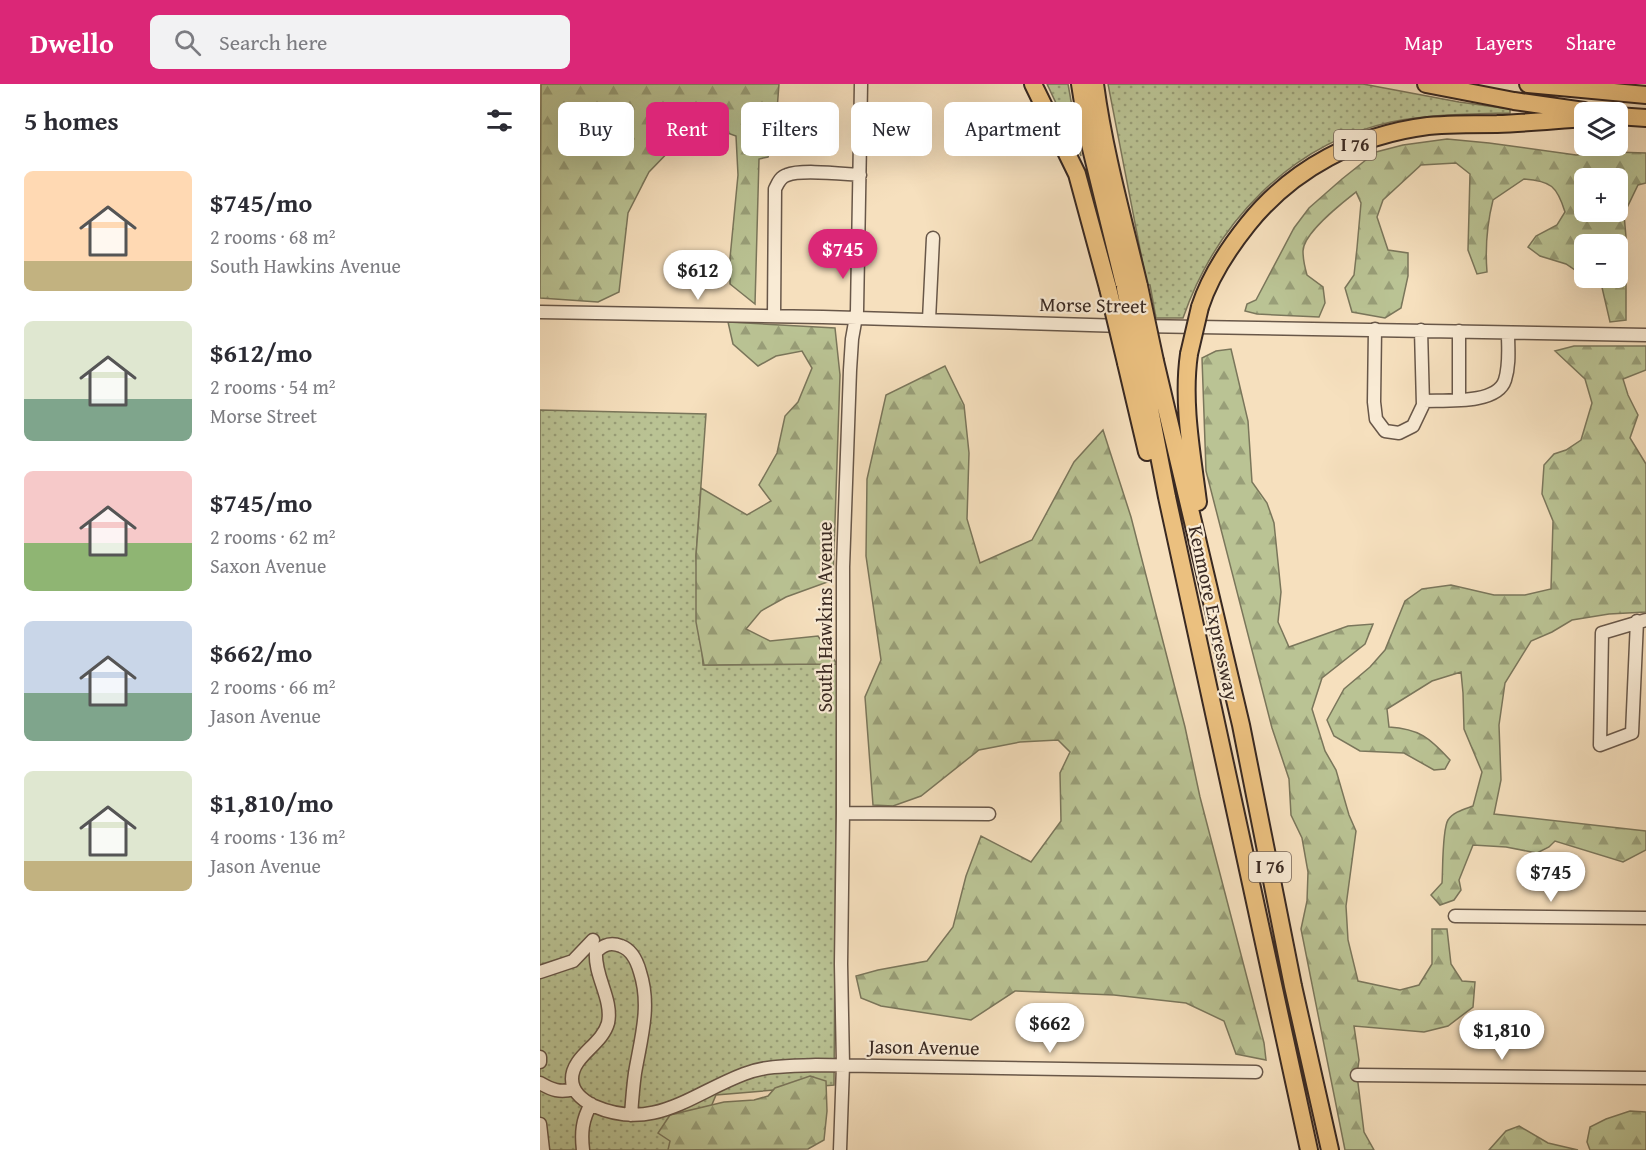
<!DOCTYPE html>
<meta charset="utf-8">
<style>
:root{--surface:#fff;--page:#f2f2f3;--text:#2b2b33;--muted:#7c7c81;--accent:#db2777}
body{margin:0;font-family:"Gentium Book Plus",serif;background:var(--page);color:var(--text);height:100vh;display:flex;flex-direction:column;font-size:22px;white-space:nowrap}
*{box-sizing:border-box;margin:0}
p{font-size:20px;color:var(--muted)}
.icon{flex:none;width:33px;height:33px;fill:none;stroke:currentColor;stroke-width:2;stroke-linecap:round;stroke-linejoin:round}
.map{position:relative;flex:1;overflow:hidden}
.drawer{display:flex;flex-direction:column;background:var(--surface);width:540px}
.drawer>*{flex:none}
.banner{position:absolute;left:18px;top:18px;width:570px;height:54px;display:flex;gap:12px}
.controls{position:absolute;left:1034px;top:18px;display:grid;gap:12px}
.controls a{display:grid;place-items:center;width:54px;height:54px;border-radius:9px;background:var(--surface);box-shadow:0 6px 24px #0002;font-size:30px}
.price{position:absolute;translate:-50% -51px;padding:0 14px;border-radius:21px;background:#fff;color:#222;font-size:20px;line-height:39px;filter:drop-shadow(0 2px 3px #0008)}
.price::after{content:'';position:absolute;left:50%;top:36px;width:18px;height:14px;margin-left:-9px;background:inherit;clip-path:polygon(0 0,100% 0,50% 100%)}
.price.on{background:var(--accent);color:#fff}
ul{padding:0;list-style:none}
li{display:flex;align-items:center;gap:18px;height:150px;padding:0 24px}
li span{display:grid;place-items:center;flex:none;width:168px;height:120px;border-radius:9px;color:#555}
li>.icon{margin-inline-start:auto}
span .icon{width:72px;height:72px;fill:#fffc;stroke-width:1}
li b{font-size:26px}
h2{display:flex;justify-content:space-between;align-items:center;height:72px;padding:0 24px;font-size:26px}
.chip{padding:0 21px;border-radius:9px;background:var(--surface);box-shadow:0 6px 24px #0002;font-size:21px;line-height:54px}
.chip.on{background:var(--accent);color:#fff}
header{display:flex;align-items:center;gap:36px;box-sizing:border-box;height:84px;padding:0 30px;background:var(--accent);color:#fff}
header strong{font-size:28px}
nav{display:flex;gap:33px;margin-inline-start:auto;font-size:21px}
.search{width:420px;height:54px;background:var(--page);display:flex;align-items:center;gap:15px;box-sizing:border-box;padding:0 21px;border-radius:9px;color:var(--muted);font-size:22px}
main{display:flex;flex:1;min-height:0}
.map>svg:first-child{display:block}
</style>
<header>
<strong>Dwello</strong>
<div class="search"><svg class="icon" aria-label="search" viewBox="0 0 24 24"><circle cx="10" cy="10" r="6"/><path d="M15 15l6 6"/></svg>Search here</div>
<nav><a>Map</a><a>Layers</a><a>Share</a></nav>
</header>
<main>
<section class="drawer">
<h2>5 homes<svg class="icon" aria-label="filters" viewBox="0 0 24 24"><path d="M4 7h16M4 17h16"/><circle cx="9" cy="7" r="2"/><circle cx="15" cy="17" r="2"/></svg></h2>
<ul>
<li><span style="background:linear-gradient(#ffd9b3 75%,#c2b280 0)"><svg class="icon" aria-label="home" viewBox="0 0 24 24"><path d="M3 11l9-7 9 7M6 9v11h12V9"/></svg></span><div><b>$745/mo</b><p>2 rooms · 68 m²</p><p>South Hawkins Avenue</p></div></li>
<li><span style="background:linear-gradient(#dfe7d0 65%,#7fa58c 0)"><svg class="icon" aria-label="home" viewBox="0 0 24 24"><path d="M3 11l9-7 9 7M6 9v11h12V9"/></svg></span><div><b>$612/mo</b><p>2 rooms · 54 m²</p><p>Morse Street</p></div></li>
<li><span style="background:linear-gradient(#f6c9c9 60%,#8fb573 0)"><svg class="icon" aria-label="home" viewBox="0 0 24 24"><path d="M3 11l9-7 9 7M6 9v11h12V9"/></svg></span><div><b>$745/mo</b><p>2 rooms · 62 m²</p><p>Saxon Avenue</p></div></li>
<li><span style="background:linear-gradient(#c9d6e8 60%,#7fa58c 0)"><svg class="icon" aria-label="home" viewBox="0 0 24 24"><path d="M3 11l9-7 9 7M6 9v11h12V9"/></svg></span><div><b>$662/mo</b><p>2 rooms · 66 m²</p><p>Jason Avenue</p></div></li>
<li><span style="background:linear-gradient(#dfe7d0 75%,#c2b280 0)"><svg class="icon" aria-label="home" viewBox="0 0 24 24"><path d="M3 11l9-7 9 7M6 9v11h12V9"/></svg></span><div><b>$1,810/mo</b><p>4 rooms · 136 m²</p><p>Jason Avenue</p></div></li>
</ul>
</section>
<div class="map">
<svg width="1106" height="1066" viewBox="0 0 1106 1066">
<defs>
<pattern id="grass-dots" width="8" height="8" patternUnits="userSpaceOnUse" patternTransform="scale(1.5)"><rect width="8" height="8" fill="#bac394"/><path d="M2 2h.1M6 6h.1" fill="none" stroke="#989e78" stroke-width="1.8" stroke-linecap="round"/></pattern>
<pattern id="forest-firs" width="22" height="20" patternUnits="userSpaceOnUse" patternTransform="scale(1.5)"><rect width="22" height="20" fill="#bac394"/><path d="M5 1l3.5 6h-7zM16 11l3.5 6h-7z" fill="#989e78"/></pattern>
</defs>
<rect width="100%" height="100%" fill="#f6e0be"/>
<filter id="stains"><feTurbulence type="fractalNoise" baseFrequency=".00333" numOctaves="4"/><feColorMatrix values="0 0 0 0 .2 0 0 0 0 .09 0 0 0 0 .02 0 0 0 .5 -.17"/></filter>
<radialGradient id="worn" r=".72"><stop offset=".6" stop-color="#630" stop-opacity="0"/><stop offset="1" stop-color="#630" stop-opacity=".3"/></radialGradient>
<!-- grass -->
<path fill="url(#grass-dots)" stroke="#7a765b" stroke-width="1.5" d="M507 0H528L541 72Z
M568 0H823L919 18 970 25V29C930 30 890 30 851 38 750 60 676 139 643 234H616L610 201H607Z
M0 326 166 330 156 472 163 581 297 580 294 1001 176 1011 153 1066H0Z"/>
<!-- forest -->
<path fill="url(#forest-firs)" stroke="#7a765b" stroke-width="1.5" fill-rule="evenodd" d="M1 0H239L235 52 228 73 219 75 215 220 190 200V174L198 91 196 52 171 43 141 55 109 88 88 129 79 208 58 218 0 214Z
M907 55 949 59 1036 71 1074 68 1106 69V99L1098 101 1084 130 1086 153V236L1070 238 1061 199 1046 194H1077V160H1044V192L1026 180 1000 172 988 163 996 152 1017 141 1025 128C1017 102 1011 97 984 95L953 116C947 140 945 163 947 188L937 190 928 166 930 90 916 79 881 81 843 116 837 133 848 166 868 169V192L861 224 845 234 812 228 805 204 814 191 817 164 821 119 816 108C802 119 763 149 763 167 763 175 765 184 767 191L783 203 785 219 779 233 717 230 705 227 707 220 716 216 754 144 769 124 802 95 836 68 863 61ZM1044 94H1077V128H1044Z
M188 238 295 244 300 291 293 496 246 513 221 527 206 545 230 557 278 552 297 580 164 581 156 538V472L161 404 207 431 231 417 219 401 237 369 245 332 258 318 272 284 262 267 236 272 218 282 193 260Z
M1034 262H1106V286L1083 295 1088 311 1098 331 1090 354 1106 380V528L1069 530 1032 536 1012 548 991 557 965 599 959 641 961 696 954 730 1106 747V766L1083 778 1015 757 1009 763 997 769 966 763 933 761 919 796 921 806 914 816 900 821 891 811 902 799C903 786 902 746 908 736 913 728 925 725 933 722L942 688 924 645 923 609 921 588 892 597 847 625 849 643C879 645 889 653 910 676L905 685 894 686 864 669 820 667 794 652 787 636 804 605 830 583 845 566 865 517 882 505 911 501 954 511H985L1011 505 1013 437 1002 410 1004 381 1014 370 1026 366 1041 356 1052 319 1045 295 1015 267Z
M691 265 708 337 712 398 727 419 734 439 741 508 738 538 749 563 808 542 833 540 825 560 782 594 772 625 785 667 796 686 809 731 816 747 806 822 808 856 818 897 860 906 879 901 892 880V845H907L911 880 922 897 935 898 933 923 908 942 884 948 814 942 819 976 817 991 824 1048 834 1066H805L761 845 767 817 768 788 762 754 751 731 749 695 732 644 666 387 662 274 676 267Z
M405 282 424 321 429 369 427 435 440 479 492 456 534 378 563 346 591 433 645 643 660 713 724 959 726 976 696 970 684 937 646 919 574 911 475 907 431 936 341 922 321 914 316 892 338 886 387 877 413 843 426 792 441 752 491 778 521 737 520 689 530 668 518 656 480 658 439 666 381 712 353 722 333 721 325 613 341 576 326 472 327 395 346 311Z
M270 992 286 997 287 1027 284 1056 268 1065 128 1066 130 1057 118 1049 130 1031 184 1018 214 1016 228 1012 235 1004Z
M1090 1027 1106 1028V1066H1050L1047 1058 1050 1043 1066 1035Z
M979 1042 1008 1059 1038 1066H949L966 1047Z"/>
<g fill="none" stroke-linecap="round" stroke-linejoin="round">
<!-- minor casing -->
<g stroke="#685749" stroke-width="15">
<path id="minor" d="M0 228 283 233 583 242
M234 232 235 105C238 99 240 93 247 91 261 85 303 90 320 91
M389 236 393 154
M600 242 1106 251
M835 245 834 318 836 335 845 347 859 349 873 342 883 321 881 246
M919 316V247
M883 317C905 316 957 321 965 296 970 280 968 264 968 249
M1097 537 1092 649 1060 661 1062 549 1106 536
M303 729 449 730
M915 832 1106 834
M0 888 33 877 53 856
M0 973V978
M817 991 1106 994
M0 999C12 1006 20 1009 34 1005
M91 1031C92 1017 93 1003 95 989 101 954 111 922 100 888 97 877 92 866 81 862 71 858 64 860 56 868 54 892 73 915 68 939 62 961 32 972 32 995 32 1008 44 1017 54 1022 114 1048 151 1010 204 990 227 981 252 982 276 981L716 988
M0 1040 3 1066
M43 1066C41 1049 42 1036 51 1020
M300 1066 303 981 301 880 303 729V483L310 286 312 255 317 227 321 0"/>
</g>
<!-- highway casing -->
<g stroke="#392922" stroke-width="20">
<path id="highway" d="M493 0 537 90 568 204
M540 0 549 56 585 204
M555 0C564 68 583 135 599 202
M886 0 974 17 1044 27
M988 0 1106 11
M1077 32 1106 34
M660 223C670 192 688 165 708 140 753 84 817 51 888 42 911 40 934 40 957 40 986 39 1015 36 1044 34
M649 270C642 319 652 370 658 418
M615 277 701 641 753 902 790 1066
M586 279 607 368
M601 279 627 413 769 1066"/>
</g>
<!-- minor -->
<use href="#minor" stroke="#f9ebd5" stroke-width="12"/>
<!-- highway -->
<use href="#highway" stroke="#ebc07f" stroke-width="16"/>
<!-- highway-bridge casing -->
<g stroke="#392922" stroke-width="20" stroke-linecap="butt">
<path id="highway-bridge" d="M599 202 615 277
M568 204 586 279
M585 204 601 279
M649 270 660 223"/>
</g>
<!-- highway-bridge -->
<use href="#highway-bridge" stroke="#ebc07f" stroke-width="16"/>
</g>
<g text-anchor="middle" stroke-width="4.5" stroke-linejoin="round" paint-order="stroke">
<!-- shield labels -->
<g fill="#f9ebd5" stroke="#736358" stroke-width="1.5">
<rect x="794" y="46" width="42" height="30" rx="4.5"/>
<rect x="709" y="768" width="42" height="30" rx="4.5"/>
</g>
<g font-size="18" font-weight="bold" fill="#392922">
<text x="815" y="67">I 76</text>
<text x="730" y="789">I 76</text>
</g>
<!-- street labels -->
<g font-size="20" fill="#392922" stroke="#f9ebd5">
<text transform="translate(553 221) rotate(1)" y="7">Morse Street</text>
<text transform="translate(674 529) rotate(78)" y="7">Kenmore Expressway</text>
<text transform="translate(285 533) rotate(-90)" y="7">South Hawkins Avenue</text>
<text transform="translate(384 963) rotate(1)" y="7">Jason Avenue</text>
</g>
</g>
<rect width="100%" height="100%" filter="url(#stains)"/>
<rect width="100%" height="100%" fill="url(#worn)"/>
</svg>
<div class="controls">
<a><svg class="icon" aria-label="layers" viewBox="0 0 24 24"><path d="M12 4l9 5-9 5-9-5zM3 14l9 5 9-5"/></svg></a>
<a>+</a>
<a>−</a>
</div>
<b class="price on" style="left:303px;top:196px">$745</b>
<b class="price" style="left:158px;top:217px">$612</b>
<b class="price" style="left:1011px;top:819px">$745</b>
<b class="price" style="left:510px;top:970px">$662</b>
<b class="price" style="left:962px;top:977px">$1,810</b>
<div class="banner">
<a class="chip">Buy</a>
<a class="chip on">Rent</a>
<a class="chip">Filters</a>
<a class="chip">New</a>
<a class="chip">Apartment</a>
</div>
</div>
</main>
